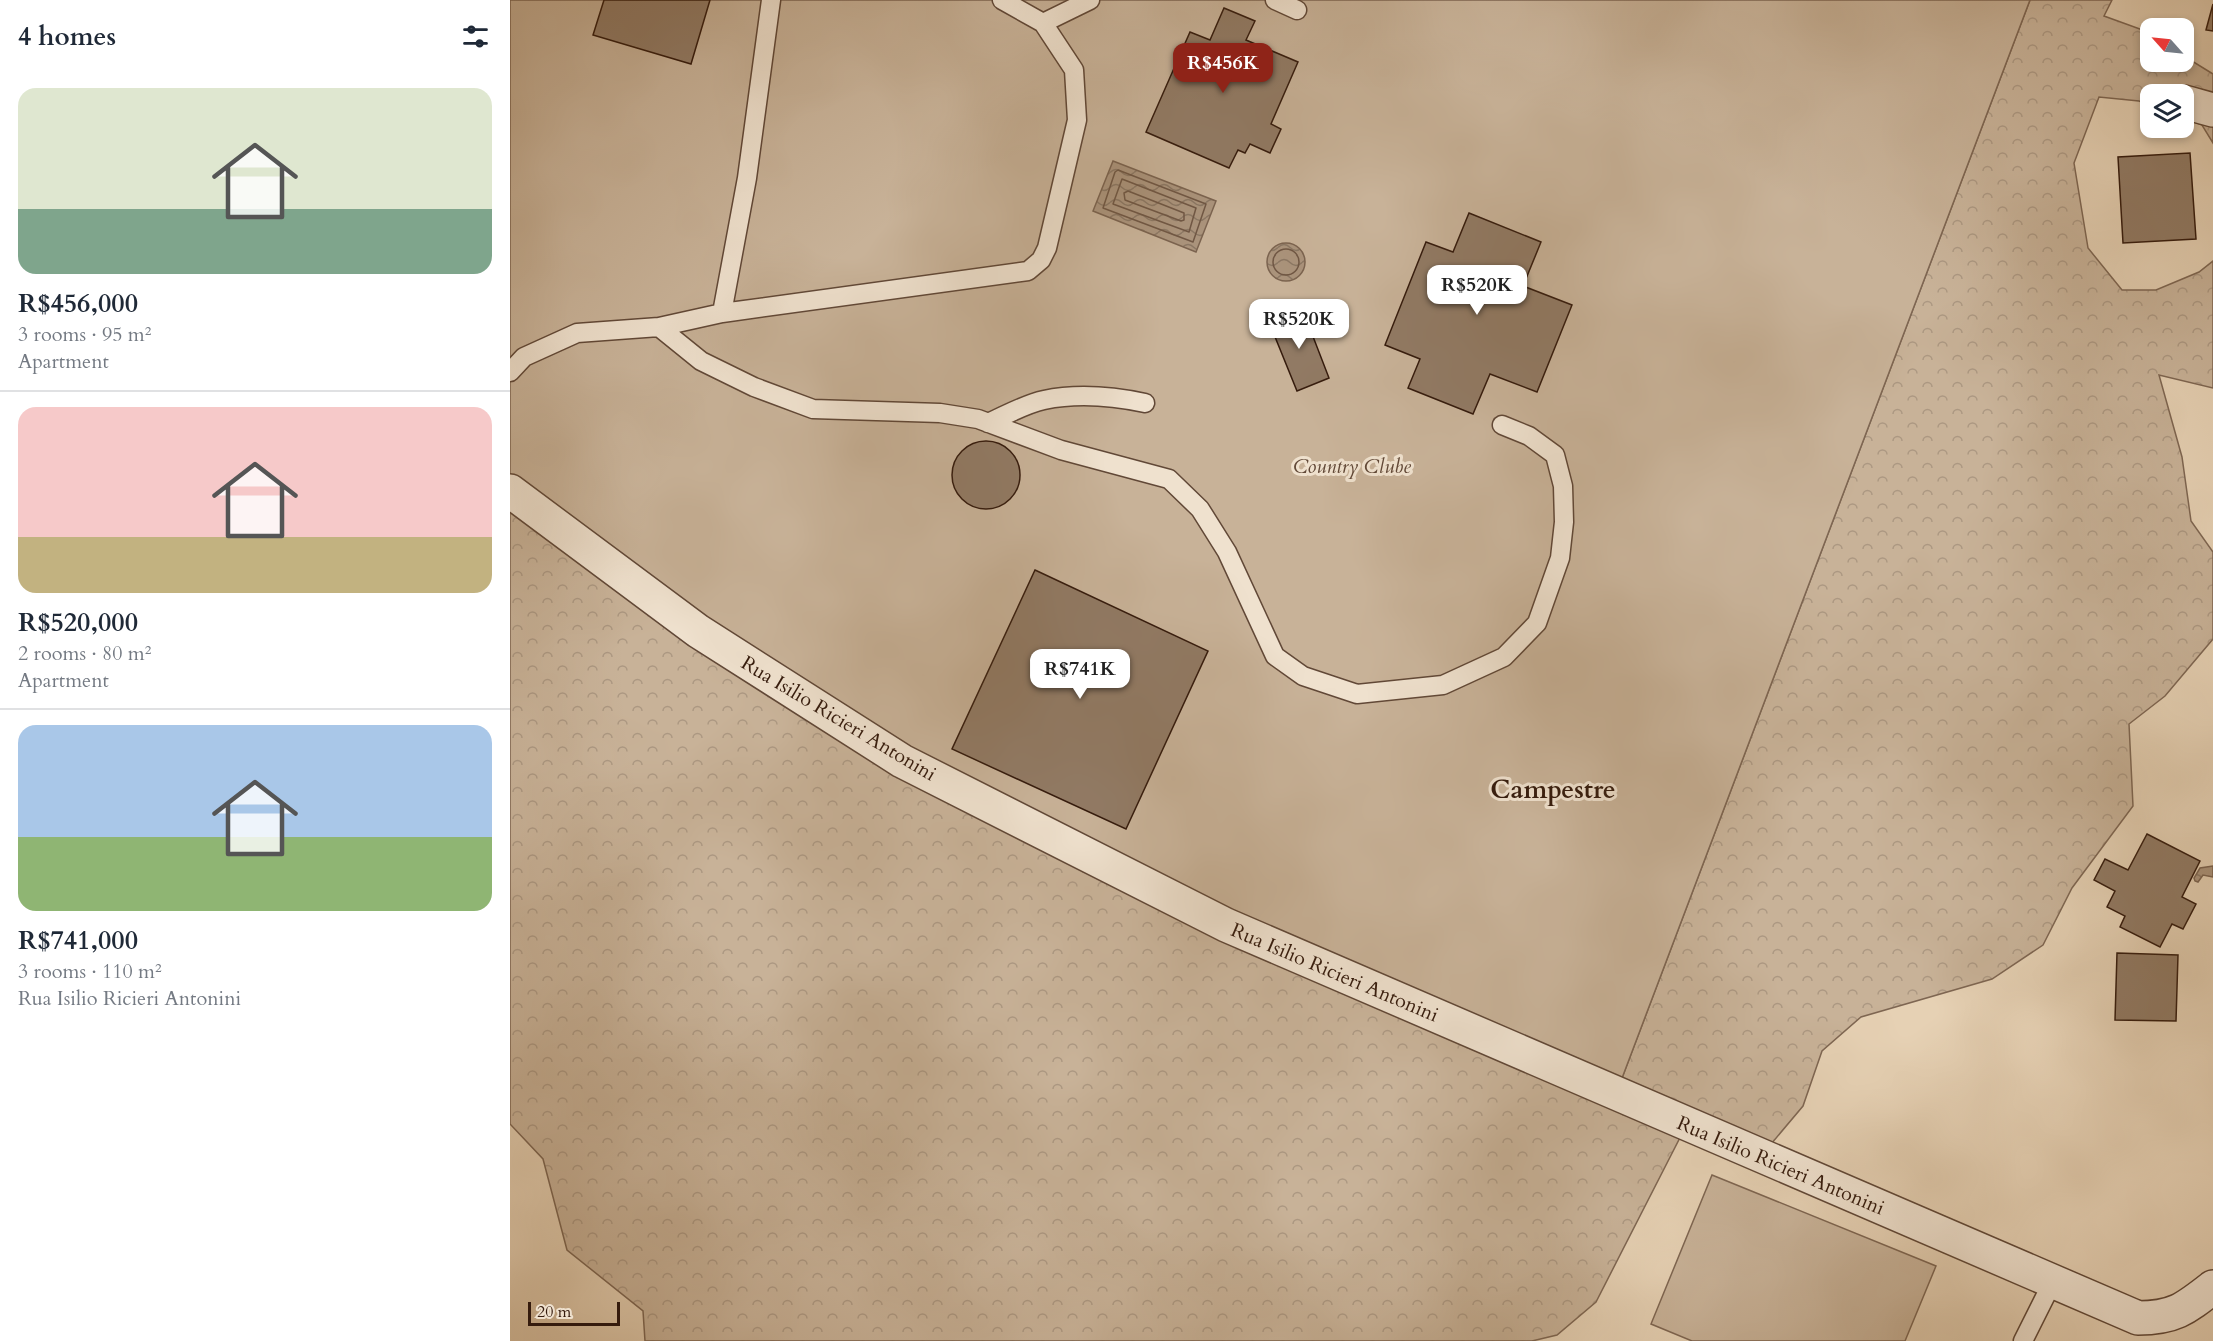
<!DOCTYPE html>
<meta charset="utf-8">
<style>
:root{--surface:#fff;--page:#f2f2f3;--text:#1f2937;--muted:#747a83;--line:#e0e1e3;--accent:#8f2418}
body{margin:0;font-family:Cardo,serif;background:var(--page);color:var(--text);height:100vh;display:flex;flex-direction:column;font-size:22px;white-space:nowrap}
*{box-sizing:border-box;margin:0}
p{font-size:20px;color:var(--muted)}
.icon{flex:none;width:33px;height:33px;fill:none;stroke:currentColor;stroke-width:2;stroke-linecap:round;stroke-linejoin:round}
.map{position:relative;flex:1;overflow:hidden}
.details{display:flex;flex-direction:column;background:var(--surface);width:510px}
.details>*{flex:none}
.needle{width:39px;rotate:297deg}
.tools{position:absolute;left:1630px;top:18px;display:grid;gap:12px}
.tools a{display:grid;place-items:center;width:54px;height:54px;border-radius:12px;background:var(--surface);box-shadow:0 3px 9px #0003;font-size:30px}
.scale{position:absolute;left:18px;bottom:15px;width:92px;box-sizing:border-box;padding-left:6px;border:3px solid #351b0d;border-top:0;font-size:16px;line-height:21px;white-space:nowrap;color:#351b0d;-webkit-text-stroke:4px #efe1ce;paint-order:stroke}
.price{position:absolute;translate:-50% -51px;padding:0 14px;border-radius:12px;background:#fff;color:#222;font-size:20px;line-height:39px;filter:drop-shadow(0 2px 3px #0008)}
.price::after{content:'';position:absolute;left:50%;top:36px;width:18px;height:14px;margin-left:-9px;background:inherit;clip-path:polygon(0 0,100% 0,50% 100%)}
.price.on{background:var(--accent);color:#fff}
ul{padding:0;list-style:none}
li{display:grid;align-content:center;gap:12px;height:318px;padding:0 18px}
li+li{border-top:2px solid var(--line)}
li span{display:grid;place-items:center;height:186px;border-radius:18px;color:#555}
li>.icon{margin-inline-start:auto}
span .icon{width:108px;height:108px;fill:#fffc;stroke-width:1}
li b{font-size:26px}
h2{display:flex;justify-content:space-between;align-items:center;height:72px;padding:0 18px;font-size:26px}
main{display:flex;flex:1;min-height:0}
.map>svg:first-child{display:block}
</style>
<main>
<section class="details">
<h2>4 homes<svg class="icon" aria-label="filters" viewBox="0 0 24 24"><path d="M4 7h16M4 17h16"/><circle cx="9" cy="7" r="2"/><circle cx="15" cy="17" r="2"/></svg></h2>
<ul>
<li><span style="background:linear-gradient(#dfe7d0 65%,#7fa58c 0)"><svg class="icon" aria-label="home" viewBox="0 0 24 24"><path d="M3 11l9-7 9 7M6 9v11h12V9"/></svg></span><div><b>R$456,000</b><p>3 rooms · 95 m²</p><p>Apartment</p></div></li>
<li><span style="background:linear-gradient(#f6c9c9 70%,#c2b280 0)"><svg class="icon" aria-label="home" viewBox="0 0 24 24"><path d="M3 11l9-7 9 7M6 9v11h12V9"/></svg></span><div><b>R$520,000</b><p>2 rooms · 80 m²</p><p>Apartment</p></div></li>
<li><span style="background:linear-gradient(#a9c7e8 60%,#8fb573 0)"><svg class="icon" aria-label="home" viewBox="0 0 24 24"><path d="M3 11l9-7 9 7M6 9v11h12V9"/></svg></span><div><b>R$741,000</b><p>3 rooms · 110 m²</p><p>Rua Isilio Ricieri Antonini</p></div></li>
</ul>
</section>
<div class="map">
<svg width="1703" height="1341" viewBox="0 0 1703 1341">
<defs>
<pattern id="forest-crowns" width="20" height="18" patternUnits="userSpaceOnUse" patternTransform="scale(1.5)"><rect width="20" height="18" fill="#c8b298"/><path d="M2 6a3 3 0 1 1 6 0M12 15a3 3 0 1 1 6 0" fill="none" stroke="#ac9882"/></pattern>
<pattern id="water-waves" width="16" height="10" patternUnits="userSpaceOnUse" patternTransform="scale(1.5)"><rect width="16" height="10" fill="#aa937b"/><path d="M0 5q4-4 8 0t8 0" fill="none" stroke="#8b7763"/></pattern>
</defs>
<rect width="100%" height="100%" fill="#e6d1b4"/>
<filter id="stains"><feTurbulence type="fractalNoise" baseFrequency=".00333" numOctaves="4"/><feColorMatrix values="0 0 0 0 .2 0 0 0 0 .09 0 0 0 0 .02 0 0 0 .5 -.17"/></filter>
<radialGradient id="worn" r=".72"><stop offset=".6" stop-color="#630" stop-opacity="0"/><stop offset="1" stop-color="#630" stop-opacity=".3"/></radialGradient>
<!-- forest -->
<path fill="url(#forest-crowns)" stroke="#7e6652" stroke-width="1.5" d="M1520 0H1602L1594 16 1641 33V62H1674V56L1703 74V143L1692 125 1674 118V94H1641V106L1629 101 1589 97 1564 163 1578 248 1612 290H1646L1689 272 1703 261V388L1649 375 1672 457 1681 521 1703 552V639L1655 696 1619 724 1623 806 1562 888 1533 945 1482 979 1351 1017 1312 1051 1293 1106 1251 1156 1177 1124 1086 1302 1047 1335 1022 1341H135L133 1311 57 1250 33 1159 0 1124V491L1106 1094Z"/>
<!-- park -->
<path fill="#c8b298" stroke="#7e6652" stroke-width="1.5" d="M0 0H1520L1106 1094 392 761 0 491Z
M1202 1175 1426 1266 1395 1341H1182L1141 1324Z"/>
<!-- water -->
<path fill="url(#water-waves)" stroke="#7b634f" stroke-width="1.5" d="M603 161 706 201 686 252 583 211Z
M757 262a19 19 0 1 1 38 0a19 19 0 1 1-38 0Z
M1703 866V877L1693 875 1688 882 1685 881 1684 878 1690 868Z"/>
<g fill="none" stroke-linecap="round" stroke-linejoin="round">
<!-- shore -->
<path stroke="#705744" stroke-width="1.5" d="M608 170 696 204 683 242 593 208 605 172Z
M612 179 686 208 679 232 603 204Z
M618 191 674 213V220L671 221 615 200 614 193Z
M763 262a13 13 0 1 1 26 0a13 13 0 1 1-26 0Z"/>
</g>
<!-- building -->
<path fill="#917a64" stroke="#351b0d" stroke-width="1.5" d="M94 0H200L181 64 83 35Z
M1703 4V31L1696 30Z
M714 8 745 21 736 40 788 62 761 124 771 129 760 153 740 144 735 153 728 150 719 168 636 132 680 32 700 40Z
M1680 153 1686 239 1613 243 1608 157Z
M959 213 1031 242 1013 286 1062 305 1027 392 980 374 963 414 898 388 910 359 875 345 916 242 943 252Z
M792 308 819 378 787 391 759 322Z
M442 475a34 34 0 1 1 68 0a34 34 0 1 1-68 0Z
M525 570 698 651 616 829 442 749Z
M1637 834 1690 861 1672 897 1686 904 1673 929 1662 924 1650 947 1610 927 1615 916 1597 907 1605 891 1584 880 1595 859 1618 870Z
M1607 953 1668 955 1666 1021 1605 1020Z"/>
<g fill="none" stroke-linecap="round" stroke-linejoin="round">
<!-- service casing -->
<g stroke="#614837" stroke-width="21">
<path id="service" d="M765 0 787 10
M533 23 580 0
M212 313 237 178 261 0
M149 327 191 361 244 387 303 409 430 413 468 419 551 450 659 479 690 509 717 552 765 656 793 676 847 694 933 685 994 657 1027 623 1050 558 1054 522 1053 486 1045 455 1019 436 992 425
M0 372 14 357 67 333 149 327 212 313 518 271 531 260 537 248 567 120 564 70 533 23 492 0
M478 423C496 415 515 404 534 400 567 393 602 396 635 403
M1513 1341 1543 1281"/>
</g>
<!-- minor casing -->
<g stroke="#614837" stroke-width="36">
<path id="minor" d="M1674 102 1703 110
M0 491 188 631 392 761 716 925 1628 1318C1664 1318 1675 1309 1703 1287"/>
</g>
<!-- service -->
<use href="#service" stroke="#efe1ce" stroke-width="18"/>
<!-- minor -->
<use href="#minor" stroke="#efe1ce" stroke-width="33"/>
</g>
<g text-anchor="middle" stroke-width="6" stroke-linejoin="round" paint-order="stroke">
<!-- park labels -->
<g font-size="20" font-style="italic" fill="#614837" stroke="#efe1ce">
<text x="842" y="473">Country Clube</text>
</g>
<!-- street labels -->
<g font-size="20" fill="#351b0d" stroke="#efe1ce">
<text transform="translate(329 718) rotate(31)" y="7">Rua Isilio Ricieri Antonini</text>
<text transform="translate(825 972) rotate(23)" y="7">Rua Isilio Ricieri Antonini</text>
<text transform="translate(1271 1165) rotate(23)" y="7">Rua Isilio Ricieri Antonini</text>
</g>
<!-- district labels -->
<g font-size="26" font-weight="bold" fill="#351b0d" stroke="#efe1ce">
<text x="1043" y="798">Campestre</text>
</g>
</g>
<rect width="100%" height="100%" filter="url(#stains)"/>
<rect width="100%" height="100%" fill="url(#worn)"/>
</svg>
<div class="tools">
<a><svg class="needle" viewBox="-14 -14 28 28"><path d="M0-13l5 13h-10z" fill="#e53935"/><path d="M0 13l5-13h-10z" fill="#747a83"/></svg></a>
<a><svg class="icon" aria-label="layers" viewBox="0 0 24 24"><path d="M12 4l9 5-9 5-9-5zM3 14l9 5 9-5"/></svg></a>
</div>
<div class="scale">20 m</div>
<b class="price on" style="left:713px;top:94px">R$456K</b>
<b class="price" style="left:967px;top:316px">R$520K</b>
<b class="price" style="left:789px;top:350px">R$520K</b>
<b class="price" style="left:570px;top:700px">R$741K</b>
</div>
</main>
